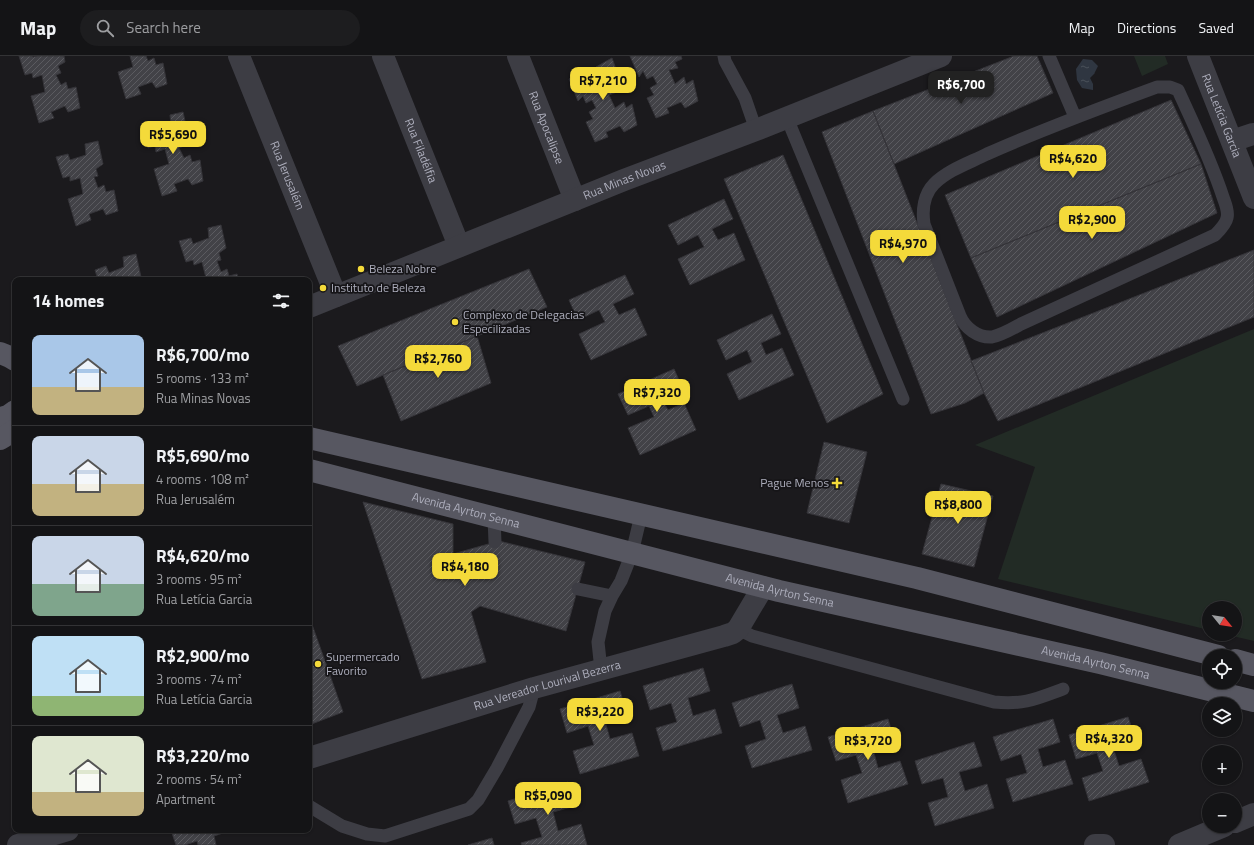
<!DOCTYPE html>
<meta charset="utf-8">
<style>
:root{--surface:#141416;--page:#1d1d1f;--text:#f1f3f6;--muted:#9d9ea1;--line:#333335;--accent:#f4da3a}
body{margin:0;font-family:"Titillium Web",sans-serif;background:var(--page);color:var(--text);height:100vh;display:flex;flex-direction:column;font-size:15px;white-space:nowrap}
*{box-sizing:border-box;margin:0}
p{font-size:13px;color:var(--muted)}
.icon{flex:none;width:22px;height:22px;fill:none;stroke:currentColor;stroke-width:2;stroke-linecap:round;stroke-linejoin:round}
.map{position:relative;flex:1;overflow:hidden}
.side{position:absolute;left:12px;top:221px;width:300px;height:556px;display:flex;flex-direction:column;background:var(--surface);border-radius:8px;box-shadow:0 1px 3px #0004,0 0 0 1px var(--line)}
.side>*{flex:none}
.needle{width:26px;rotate:120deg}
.tools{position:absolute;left:1202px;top:545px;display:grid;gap:8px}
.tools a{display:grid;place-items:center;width:40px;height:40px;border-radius:50%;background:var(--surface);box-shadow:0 1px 3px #0004,0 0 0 1px var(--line);font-size:20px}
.price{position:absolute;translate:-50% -34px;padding:0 9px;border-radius:8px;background:var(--accent);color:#111;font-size:13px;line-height:26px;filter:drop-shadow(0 1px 2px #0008)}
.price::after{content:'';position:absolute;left:50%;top:24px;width:12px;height:9px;margin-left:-6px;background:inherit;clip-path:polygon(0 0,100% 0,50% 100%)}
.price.active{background:#222;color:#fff}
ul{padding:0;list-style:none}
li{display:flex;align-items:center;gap:12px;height:100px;padding:0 20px}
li+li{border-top:1px solid var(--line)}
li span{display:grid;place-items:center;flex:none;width:112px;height:80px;border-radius:8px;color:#555}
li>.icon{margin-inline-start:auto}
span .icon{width:48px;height:48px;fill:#fffc;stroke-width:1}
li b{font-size:17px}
h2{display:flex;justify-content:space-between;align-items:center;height:48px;padding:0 20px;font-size:17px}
header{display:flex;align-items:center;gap:24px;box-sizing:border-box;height:56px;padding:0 20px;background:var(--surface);border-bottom:1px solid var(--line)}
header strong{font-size:19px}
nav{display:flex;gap:22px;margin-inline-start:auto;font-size:14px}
.search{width:280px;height:36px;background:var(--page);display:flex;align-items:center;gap:10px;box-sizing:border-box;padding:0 14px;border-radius:22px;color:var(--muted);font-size:15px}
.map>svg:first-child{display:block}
</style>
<header>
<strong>Map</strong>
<div class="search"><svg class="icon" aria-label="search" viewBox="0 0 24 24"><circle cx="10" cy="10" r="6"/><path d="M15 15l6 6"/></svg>Search here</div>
<nav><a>Map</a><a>Directions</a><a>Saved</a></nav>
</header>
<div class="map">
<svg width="1254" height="789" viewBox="0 0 1254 789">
<defs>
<pattern id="water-ripples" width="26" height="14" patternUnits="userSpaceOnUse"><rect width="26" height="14" fill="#2f3641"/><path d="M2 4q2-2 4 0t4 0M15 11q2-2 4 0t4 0" fill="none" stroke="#4a515a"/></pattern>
<pattern id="building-hatch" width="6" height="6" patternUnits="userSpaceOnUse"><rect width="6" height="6" fill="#424247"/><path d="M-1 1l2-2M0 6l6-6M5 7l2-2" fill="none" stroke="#5b5b60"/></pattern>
</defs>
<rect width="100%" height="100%" fill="#1b1a1d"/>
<!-- grass -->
<path fill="#222b25" d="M1134 0H1165L1168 8 1142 20Z
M1254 273V585L1224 578H1235V552H1209V574L998 523 1035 411 975 389Z"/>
<!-- water -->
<path fill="url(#water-ripples)" d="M1083 3 1092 4 1098 10 1094 18 1090 22 1093 28V34L1082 32 1077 24 1076 13Z"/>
<!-- building -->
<path fill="url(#building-hatch)" stroke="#353439" d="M19 0H32L33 1 37 0H64L65 6 58 10 61 17 56 19 61 29 66 26 68 33 76 31 80 52 68 56 65 50 51 56 54 62 39 67 31 40 45 36 42 19 33 22 32 17 25 19Z
M130 0H146L148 5 154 2 156 9 163 7 167 28 156 32 152 26 138 31 141 38 126 43 118 16 133 11Z
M630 0H681L682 3 675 6 678 12 669 14 675 28 684 21 686 28 693 24 698 45 685 52 681 46 667 52 669 57 656 62 647 42 654 39 650 32 657 28 653 20 647 23 643 15 639 21Z
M1014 0H1037L1053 37 894 108 873 55Z
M612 2 621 27 615 30 617 36 609 39 615 52 624 46 626 52 632 48 637 69 624 76 620 70 606 76 608 81 595 86 586 66 593 63 589 56 596 52 592 44 586 47 583 40 578 45 569 23 585 15 588 22 598 16 596 11Z
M1171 44 1201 108 971 202 945 139Z
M873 55 984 337 965 347 931 358 822 76Z
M183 56 188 79 182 83 184 90 179 92 184 102 190 99 192 106 200 104 203 125 192 129 188 123 174 128 177 135 162 140 154 113 169 108 165 93 156 96 155 90 148 92 142 72 153 68 156 74 171 69 170 59Z
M98 85 103 108 96 113 98 120 94 121 98 132 104 129 106 136 114 134 118 155 106 159 103 153 89 158 91 164 76 170 68 143 83 138 80 122 70 125V120L63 122 56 101 68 98 70 104 86 99 85 88Z
M783 99 883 338 827 367 724 123Z
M1201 108 1217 157 997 261 971 202Z
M724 143 733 163 712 173 718 184 734 177 745 204 690 229 678 203 704 191 698 179 678 189 668 169Z
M221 169 226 192 219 197 221 204 217 205 221 216 227 213 229 220 237 218 238 224H200L206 222 202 206 194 209 193 204 186 206 179 185 191 182 193 188 209 182 208 172Z
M1254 194V261L998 365 984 337 971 305Z
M136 198 141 221 137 224H98L95 214 106 210 109 217 124 211 123 201Z
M529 213 547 251 357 330 338 290Z
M625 219 634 238 613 248 619 259 635 252 647 279 591 304 579 278 605 266 599 254 578 264 569 244Z
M772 258 781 278 761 287 766 299 782 292 794 319 739 344 727 318 752 306 747 294 726 304 717 284Z
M477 280 491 327 401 365 383 319Z
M674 313 683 333 662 343 668 354 684 347 696 374 640 399 628 372 654 361 649 350 628 359 618 338Z
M824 386 867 396 849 467 807 457Z
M941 428 993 440 974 511 922 498Z
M363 446 453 468V498L499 485 585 506 566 575 480 550 471 556 486 606 422 623Z
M309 560 343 656 309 669Z
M703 612 710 635 688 642 693 660 715 653 722 677 663 695 656 672 677 666 671 647 650 654 643 630Z
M792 628 799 652 777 659 783 677 805 670 812 694 752 712 745 690 766 683 760 664 740 671 732 647Z
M620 635 627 658 605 665 610 683 632 677 639 700 580 718 573 695 594 689 588 670 567 677 560 653Z
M1128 661 1136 684 1113 691 1119 710 1141 703 1149 726 1089 745 1082 722 1103 715 1097 697 1076 703 1069 679Z
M888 663 895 686 873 693 878 712 900 705 908 728 848 747 841 724 862 717 856 699 836 705 828 681Z
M1053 663 1060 686 1038 693 1043 711 1065 704 1073 728 1013 746 1006 723 1027 717 1021 698 1001 705 993 681Z
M974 686 982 710 959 716 965 735 987 728 994 752 935 770 928 747 948 741 943 722 922 728 915 705Z
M568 726 575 750 553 756 558 775 581 768 587 789H522L521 787 542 781 536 762 515 768 508 745Z
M171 774H232L214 780 216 789H198L197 785 185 789H176Z
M492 782 494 789H468Z"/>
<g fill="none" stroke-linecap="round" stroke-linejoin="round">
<!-- lane -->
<path stroke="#3d3d44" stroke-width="13" d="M724 0 725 5 745 42 756 74
M1049 0 1075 61
M1157 31H1170L1178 34C1194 69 1211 104 1223 141 1225 147 1229 155 1227 162 1226 168 1219 175 1215 179L1021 268C1012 273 1002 279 992 281 978 282 965 272 960 260L924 168C922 154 924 138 934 128 948 114 969 107 987 98 1043 73 1100 52 1157 31Z
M787 62 903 343
M494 462 495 486
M578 533 612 540
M738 573 752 580 994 646C1024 649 1036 643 1063 633
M601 614 598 586 605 555 612 540 621 525 632 497 641 459
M309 750 342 770 367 778 385 780 469 753 478 744 497 712 529 651 534 632"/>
<!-- street -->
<g stroke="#3d3d44" stroke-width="22">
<path id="s1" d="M239 0 336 240"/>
<path id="s2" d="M383 0 459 190"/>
<path id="s3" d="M518 0 575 144"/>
<path id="s4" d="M1198 0 1254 142"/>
<path d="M1232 85 1253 78"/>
<path id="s5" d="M309 251 624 124 756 74 941 0"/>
<path id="s6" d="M309 702 534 632 724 580 733 577 738 573 763 531"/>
<path d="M1235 766 1254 758"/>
<path d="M18 789 68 774"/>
<path d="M1095 789H1104"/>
<path d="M1179 789 1224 770"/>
</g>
<!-- primary -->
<g stroke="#575761" stroke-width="22">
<path d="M0 297 10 301 15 304"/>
<path d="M0 362 8 360 15 355"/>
<path d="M309 382 917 522 1218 600"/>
<path d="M0 383 15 374"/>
<path id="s7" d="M309 414 779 535 1100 607 1254 645"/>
<path d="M1235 604 1254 609"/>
</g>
</g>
<!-- markers -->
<g fill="#f4da3a" stroke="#161518" stroke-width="1.5">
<circle cx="361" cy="213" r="4"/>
<circle cx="323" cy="232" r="4"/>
<circle cx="455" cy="266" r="4"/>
<path d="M835 421h4v4h4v4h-4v4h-4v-4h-4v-4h4z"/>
<circle cx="318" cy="608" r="4"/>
</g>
<g text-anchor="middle" stroke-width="3.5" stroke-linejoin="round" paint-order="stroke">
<!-- street labels -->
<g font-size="12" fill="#adaebc" stroke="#161518">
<text dy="4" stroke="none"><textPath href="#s4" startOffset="64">Rua Letícia Garcia</textPath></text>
<text dy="4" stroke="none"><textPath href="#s3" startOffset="77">Rua Apocalipse</textPath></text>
<text dy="4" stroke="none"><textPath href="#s2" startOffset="102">Rua Filadélfia</textPath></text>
<text dy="4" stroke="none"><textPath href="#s1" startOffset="129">Rua Jerusalém</textPath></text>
<text dy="4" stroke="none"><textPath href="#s5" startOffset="340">Rua Minas Novas</textPath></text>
<text dy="4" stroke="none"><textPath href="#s7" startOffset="162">Avenida Ayrton Senna</textPath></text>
<text dy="4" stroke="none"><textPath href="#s7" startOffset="486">Avenida Ayrton Senna</textPath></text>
<text dy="4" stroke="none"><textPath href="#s7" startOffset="810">Avenida Ayrton Senna</textPath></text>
<text dy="4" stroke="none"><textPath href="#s6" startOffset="249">Rua Vereador Lourival Bezerra</textPath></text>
</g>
<!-- poi labels -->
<g font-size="12" fill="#adaebc" stroke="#161518" text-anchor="start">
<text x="369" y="217">Beleza Nobre</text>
<text x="331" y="236">Instituto de Beleza</text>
<text x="463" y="263">Complexo de Delegacias<tspan x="463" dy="14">Especilizadas</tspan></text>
<text x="829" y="431" text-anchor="end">Pague Menos</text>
<text x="326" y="605">Supermercado<tspan x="326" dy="14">Favorito</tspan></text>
</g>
</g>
</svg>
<div class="tools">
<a><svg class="needle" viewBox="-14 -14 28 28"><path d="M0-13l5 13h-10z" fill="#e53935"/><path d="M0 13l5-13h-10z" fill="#9d9ea1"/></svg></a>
<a><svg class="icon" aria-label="locate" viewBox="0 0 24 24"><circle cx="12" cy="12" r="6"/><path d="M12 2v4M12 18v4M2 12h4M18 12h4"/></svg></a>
<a><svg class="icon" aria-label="layers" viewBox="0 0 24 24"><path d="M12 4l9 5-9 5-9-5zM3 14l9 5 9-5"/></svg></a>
<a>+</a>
<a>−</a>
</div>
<b class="price" style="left:603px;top:45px">R$7,210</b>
<b class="price active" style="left:961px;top:49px">R$6,700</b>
<b class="price" style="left:173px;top:99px">R$5,690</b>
<b class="price" style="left:1073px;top:123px">R$4,620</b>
<b class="price" style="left:1092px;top:184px">R$2,900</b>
<b class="price" style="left:903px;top:208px">R$4,970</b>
<b class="price" style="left:438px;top:323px">R$2,760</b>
<b class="price" style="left:657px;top:357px">R$7,320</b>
<b class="price" style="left:958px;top:469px">R$8,800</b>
<b class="price" style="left:465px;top:531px">R$4,180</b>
<b class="price" style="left:600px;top:676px">R$3,220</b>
<b class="price" style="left:1109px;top:703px">R$4,320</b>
<b class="price" style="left:868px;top:705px">R$3,720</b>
<b class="price" style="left:548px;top:760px">R$5,090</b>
<section class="side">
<h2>14 homes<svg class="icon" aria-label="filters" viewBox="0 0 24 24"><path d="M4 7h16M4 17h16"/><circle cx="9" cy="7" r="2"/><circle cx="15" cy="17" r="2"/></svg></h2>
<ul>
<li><span style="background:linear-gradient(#a9c7e8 65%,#c2b280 0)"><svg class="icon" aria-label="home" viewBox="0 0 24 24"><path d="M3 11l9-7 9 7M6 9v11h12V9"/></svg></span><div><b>R$6,700/mo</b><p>5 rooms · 133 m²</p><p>Rua Minas Novas</p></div></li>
<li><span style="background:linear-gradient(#c9d6e8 60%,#c2b280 0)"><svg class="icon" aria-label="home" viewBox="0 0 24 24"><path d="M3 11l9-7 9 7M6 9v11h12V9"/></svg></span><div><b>R$5,690/mo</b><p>4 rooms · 108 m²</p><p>Rua Jerusalém</p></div></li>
<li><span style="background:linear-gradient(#c9d6e8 60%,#7fa58c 0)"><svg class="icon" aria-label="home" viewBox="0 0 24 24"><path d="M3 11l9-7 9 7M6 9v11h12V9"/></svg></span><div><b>R$4,620/mo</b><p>3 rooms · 95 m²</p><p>Rua Letícia Garcia</p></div></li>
<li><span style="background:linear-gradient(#bfe0f5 75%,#8fb573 0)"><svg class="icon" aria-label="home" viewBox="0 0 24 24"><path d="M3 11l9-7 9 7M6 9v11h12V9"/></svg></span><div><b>R$2,900/mo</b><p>3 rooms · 74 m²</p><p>Rua Letícia Garcia</p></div></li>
<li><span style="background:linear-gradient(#dfe7d0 70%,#c2b280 0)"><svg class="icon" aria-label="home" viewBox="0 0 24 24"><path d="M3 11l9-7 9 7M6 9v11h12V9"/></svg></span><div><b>R$3,220/mo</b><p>2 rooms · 54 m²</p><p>Apartment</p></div></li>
</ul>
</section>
</div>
